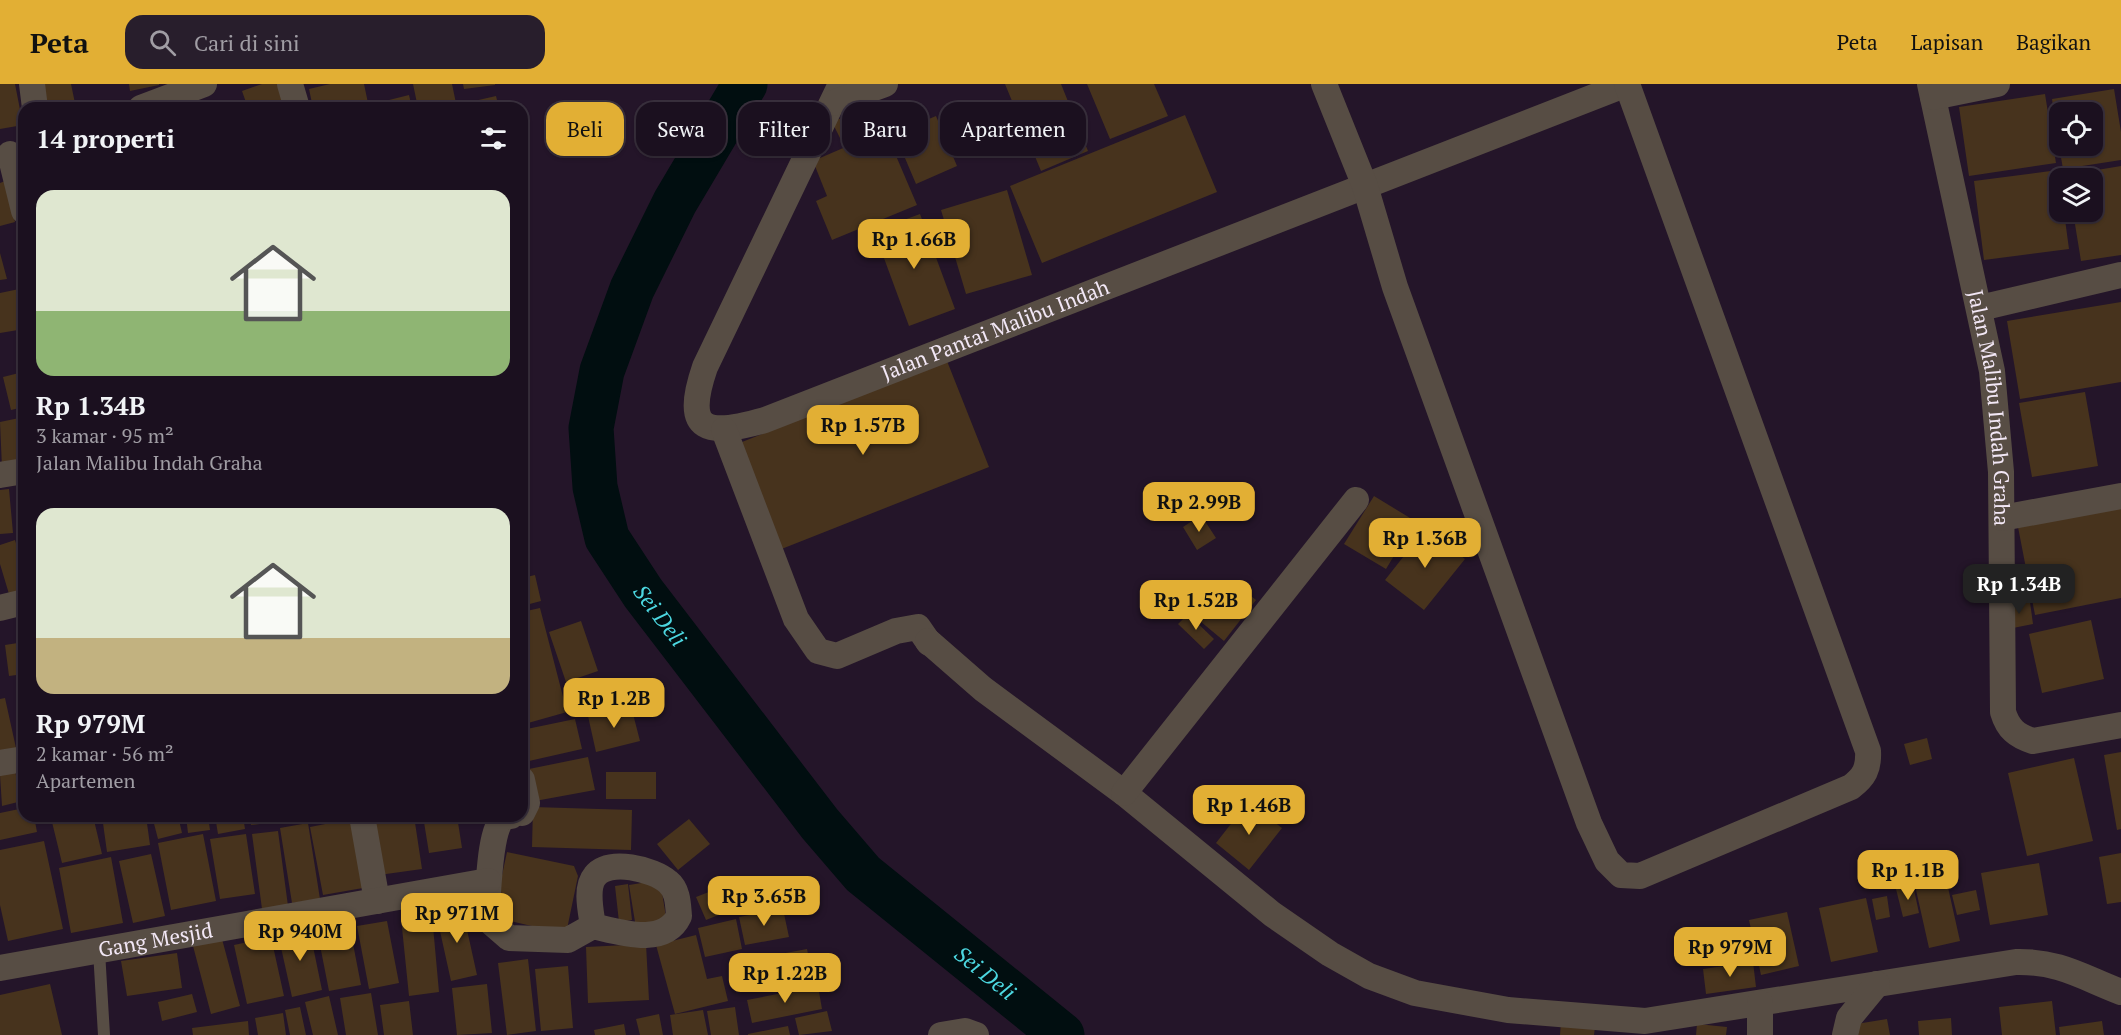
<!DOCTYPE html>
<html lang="id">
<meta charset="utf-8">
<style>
:root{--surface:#1b101f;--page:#281e2c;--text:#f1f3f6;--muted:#a09da4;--line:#39303d;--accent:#e2af34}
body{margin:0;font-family:"PT Serif",serif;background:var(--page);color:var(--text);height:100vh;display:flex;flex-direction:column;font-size:22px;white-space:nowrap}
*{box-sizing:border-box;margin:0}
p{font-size:20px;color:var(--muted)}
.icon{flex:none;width:33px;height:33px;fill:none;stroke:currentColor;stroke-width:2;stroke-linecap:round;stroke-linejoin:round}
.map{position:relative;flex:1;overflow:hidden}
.details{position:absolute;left:18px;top:18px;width:510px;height:720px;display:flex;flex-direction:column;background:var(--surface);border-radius:18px;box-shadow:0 2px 4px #0004,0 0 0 2px var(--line)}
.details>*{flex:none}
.guide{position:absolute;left:546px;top:18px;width:570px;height:54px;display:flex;gap:12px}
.fabs{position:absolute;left:2049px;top:18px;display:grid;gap:12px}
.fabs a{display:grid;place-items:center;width:54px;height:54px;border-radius:12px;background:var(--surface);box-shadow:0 2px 4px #0004,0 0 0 2px var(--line);font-size:30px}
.price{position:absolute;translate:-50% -51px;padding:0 14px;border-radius:12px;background:var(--accent);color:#111;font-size:20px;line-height:39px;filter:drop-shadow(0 2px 3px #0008)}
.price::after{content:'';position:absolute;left:50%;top:36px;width:18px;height:14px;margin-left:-9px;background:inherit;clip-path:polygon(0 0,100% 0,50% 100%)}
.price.current{background:#222;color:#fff}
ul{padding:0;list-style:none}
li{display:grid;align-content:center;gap:12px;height:318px;padding:0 18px}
li span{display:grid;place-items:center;height:186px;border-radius:18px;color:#555}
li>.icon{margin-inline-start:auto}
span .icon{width:108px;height:108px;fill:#fffc;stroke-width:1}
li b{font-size:26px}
h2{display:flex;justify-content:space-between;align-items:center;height:72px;padding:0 18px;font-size:26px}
.tag{padding:0 21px;border-radius:18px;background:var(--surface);box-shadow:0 2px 4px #0004,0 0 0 2px var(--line);font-size:21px;line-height:54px}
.tag.current{background:var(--accent);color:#111}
header{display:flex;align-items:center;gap:36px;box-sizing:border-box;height:84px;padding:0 30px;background:var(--accent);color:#111}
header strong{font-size:28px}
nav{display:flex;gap:33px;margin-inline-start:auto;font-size:21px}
.search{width:420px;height:54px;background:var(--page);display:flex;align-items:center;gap:15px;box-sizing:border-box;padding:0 21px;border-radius:18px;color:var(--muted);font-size:22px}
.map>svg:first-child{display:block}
</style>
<header>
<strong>Peta</strong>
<div class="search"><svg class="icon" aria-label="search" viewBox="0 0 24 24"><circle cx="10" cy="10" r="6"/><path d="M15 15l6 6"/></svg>Cari di sini</div>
<nav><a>Peta</a><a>Lapisan</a><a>Bagikan</a></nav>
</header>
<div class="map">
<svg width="2121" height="951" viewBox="0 0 2121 951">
<rect width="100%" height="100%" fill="#241529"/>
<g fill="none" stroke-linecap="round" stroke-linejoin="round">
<!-- river -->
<path stroke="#010e10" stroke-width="45" id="s1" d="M745 0 675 118 632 205 602 287 591 344 595 403 607 454 643 509 820 740 863 790 1062 951"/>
</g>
<!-- building -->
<path fill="#47331d" d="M0 0H15L23 41 0 45Z
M43 0H71L76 24H48Z
M129 0H159V1L130 7Z
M262 0H277L286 24H248L242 7Z
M330 0H364L368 19 345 24H313L309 5Z
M413 0H452L457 24H418Z
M463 0H495V1L464 5Z
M1005 0H1061L1088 67 1041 87Z
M1087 0H1154L1168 32 1110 55Z
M2114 5 2121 48V76L2063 85 2059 62H2092V28H2060L2058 55 2052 15Z
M2045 10 2056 79 1969 92 1959 23Z
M409 11 412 24H382L381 18Z
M496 12 499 24H462L461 20Z
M917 22 924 37 936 32 957 82 916 100 888 34Z
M853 29 861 47 841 56 832 38Z
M1185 31 1217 108 1042 179 1010 102Z
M885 46 917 121 832 156 816 117 827 112 813 77Z
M2121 82V171L2081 177 2073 128H2092V94H2068L2067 91Z
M2058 86 2060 128H2064L2069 165 1984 176 1974 97Z
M5 97 15 138 0 142V99Z
M1007 106 1032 191 966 210 941 126Z
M920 130 955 225 909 242 874 147Z
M0 169 7 195 0 196Z
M24 204V245L0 249V209Z
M2121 218V298L2020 315 2007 237Z
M24 272V291H23L19 273Z
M947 277 989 383 779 466 737 360Z
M19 289 24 323 11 326 3 293Z
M2085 308 2098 382 2032 393 2019 319Z
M24 333V379L2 384 0 338Z
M9 405 13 449 0 450V406Z
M24 408V437H23L17 410Z
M1374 412 1415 437 1386 485 1344 460Z
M2121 423V514L2035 531 2018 443Z
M1201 431 1216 454 1197 466 1183 443Z
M1426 444 1465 475 1424 526 1385 496Z
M15 456 24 486V506L9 510 0 480V461Z
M522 466 528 485 522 487Z
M535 491 541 517 522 522V494Z
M1231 496 1256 516 1224 557 1200 537Z
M2030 518 2033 540 2008 545 2004 522Z
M540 524 567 628 528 639 522 616V528Z
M1188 530 1214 555 1204 565 1178 540Z
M2091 536 2104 595 2042 609 2029 550Z
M581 537 598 587 566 598 549 548Z
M24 558V590L9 592 5 561Z
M5 614 16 664 0 668V615Z
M631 622 640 657 596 668 588 632Z
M575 635 582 665 529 677 522 646Z
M1927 654 1932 675 1910 681 1904 660Z
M2121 668V745L2117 746 2104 671Z
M588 673 595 706 535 717 529 685Z
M2074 674 2093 757 2027 772 2008 689Z
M15 687 22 717 2 722 0 691Z
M606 688H656V715H606Z
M1248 718 1282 744 1249 786 1216 759Z
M533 723 632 726 631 766 532 763Z
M24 724V732H34L37 748 0 756V729Z
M59 732H93L102 770 62 779 51 734Z
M102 732H146L150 761 107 768Z
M152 732H178L182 749 158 755Z
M186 732H208L210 746 188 749Z
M215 732H243L245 745 218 750Z
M250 732H275L276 738 251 741Z
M282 732H310V733L283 738Z
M370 732H414L422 785 379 791Z
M423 732H457L462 764 429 769Z
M351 735 363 804 323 811 310 743Z
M689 735 710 760 678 786 657 760Z
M308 739 320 815 292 819 280 744Z
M278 747 288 822 262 825 252 750Z
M203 750 216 817 171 826 158 759Z
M246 750 255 810 220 815 210 755Z
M44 757 63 845 8 857 0 821V766Z
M507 768 574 782 578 792 566 850 493 833Z
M2121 769V818L2107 820 2099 773Z
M151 770 165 832 133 839 119 777Z
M111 773 123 839 71 849 59 784Z
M2039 779 2048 831 1990 841 1981 789Z
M1945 790 1960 857 1929 864 1914 797Z
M742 795 751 818 706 836 696 813Z
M660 796 667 839 636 844 629 801Z
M628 800 632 836 619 838 615 802Z
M1913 801 1919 829 1903 833 1896 805Z
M1976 806 1980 826 1957 831 1952 811Z
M1887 812 1890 833 1876 836 1872 815Z
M1866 814 1878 868 1831 878 1819 824Z
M462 823 477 891 451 897 436 829Z
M783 825 789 853 745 861 739 833Z
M1787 828 1799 882 1761 891 1749 836Z
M432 831 439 908 409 912 401 834Z
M736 835 742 865 705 873 698 844Z
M387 837 399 899 369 905 357 842Z
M349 839 361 901 329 907 317 846Z
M309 843 322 906 292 913 278 850Z
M696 851 707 895 722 892 728 917 675 930 656 861Z
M271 853 284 912 247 920 234 861Z
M222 855 240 922 211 930 193 862Z
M646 860 649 916 588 919 586 863Z
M807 865 813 894 781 900 775 871Z
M177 869 182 904 127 912 121 877Z
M762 873 768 899 736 907 730 881Z
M528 875 536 947 507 951 498 879Z
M1753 878 1756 903 1706 910 1703 885Z
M568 882 573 944 541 947 535 885Z
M50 900 62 951H0V911Z
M487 900 492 949 457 951 452 904Z
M818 902 822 925 752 939 747 916Z
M371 909 378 951H346L340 914Z
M192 910 197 928 162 937 158 918Z
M329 912 338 951H313L305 918Z
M409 917 413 951H384L380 921Z
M2052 917 2056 951H2002L1999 923Z
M300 923 306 951H290L285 926Z
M735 923 739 951H711L707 927Z
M703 926 708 951H673L670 931Z
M827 927 832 947 799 951 795 934Z
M283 929 286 951H258L255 934Z
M659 930 663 951H640L636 935Z
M1951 934 1952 951H1919L1918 937Z
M1887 935 1890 951H1852L1850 941Z
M248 937 249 951H193L192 944Z
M2102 937 2104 951H2060L2059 943Z
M1561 938 1595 943 1594 951H1560Z
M624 940 626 951H595L594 946Z
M1697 940 1727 943 1726 951H1696Z
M788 942 790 951H748V950Z"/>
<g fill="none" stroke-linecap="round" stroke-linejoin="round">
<!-- lane -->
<path stroke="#574d44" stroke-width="12" d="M99 867 104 951"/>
<!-- street -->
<g stroke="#574d44" stroke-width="26">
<path d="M32 0 35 24"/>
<path d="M290 0 297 24"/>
<path id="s2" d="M841 0 705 283C682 350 708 352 765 336L1627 0"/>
<path d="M1324 0 1365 102 1395 203 1589 739 1607 777 1621 791 1640 792 1851 703C1864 693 1869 685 1868 667L1627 0"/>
<path id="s3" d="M1930 0 1992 287 2001 388 2003 628C2008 645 2017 652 2033 657L2121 641"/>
<path d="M1933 13 1997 0"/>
<path d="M833 19 885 0"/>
<path d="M141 24 204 0"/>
<path d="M10 70 24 127"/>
<path d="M1980 224 2121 191"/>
<path d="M724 346 796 535 818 567 837 572 896 547 918 543 929 559"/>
<path d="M0 391 24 387"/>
<path d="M2002 434 2121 412"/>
<path d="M0 524 24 518"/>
<path d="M928 557 983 605 1124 709 1272 830 1330 870 1369 892 1415 909 1508 926 1645 937 2016 878C2059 877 2082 893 2121 908"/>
<path d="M0 679 24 675"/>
<path d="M522 696 527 719 522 729"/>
<path d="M1124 709 1356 416"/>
<path d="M362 732 377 817"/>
<path d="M511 732 504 733C488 747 489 812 486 834L509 854 568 856 593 842C591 828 585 804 595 792 609 774 653 785 668 798 678 806 678 820 679 832 664 863 620 848 593 842"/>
<path id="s4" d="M0 884 488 797"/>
<path d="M941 951 965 947 976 951"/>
<path d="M1760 951V919"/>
<path d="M1845 951 1849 934 1877 900"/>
</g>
</g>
<g text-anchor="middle" stroke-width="4.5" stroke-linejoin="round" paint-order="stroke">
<!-- street labels -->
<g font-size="21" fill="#f2e7f5" stroke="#241529">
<text dy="7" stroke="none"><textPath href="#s2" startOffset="684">Jalan Pantai Malibu Indah</textPath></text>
<text dy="7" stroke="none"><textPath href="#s3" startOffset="330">Jalan Malibu Indah Graha</textPath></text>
<text dy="7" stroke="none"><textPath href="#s4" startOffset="158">Gang Mesjid</textPath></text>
</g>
<!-- water labels -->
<g font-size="22" font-style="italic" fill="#4cd7e0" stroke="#241529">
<text dy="8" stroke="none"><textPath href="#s1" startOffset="585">Sei Deli</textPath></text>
<text dy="8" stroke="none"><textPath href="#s1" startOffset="1071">Sei Deli</textPath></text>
</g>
</g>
</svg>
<div class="fabs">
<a><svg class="icon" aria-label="locate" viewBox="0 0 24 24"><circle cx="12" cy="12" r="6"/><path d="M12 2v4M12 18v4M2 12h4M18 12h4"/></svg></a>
<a><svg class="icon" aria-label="layers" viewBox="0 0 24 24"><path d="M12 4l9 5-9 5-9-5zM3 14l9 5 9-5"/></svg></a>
</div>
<b class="price" style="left:914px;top:186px">Rp 1.66B</b>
<b class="price" style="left:863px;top:372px">Rp 1.57B</b>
<b class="price" style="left:1199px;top:449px">Rp 2.99B</b>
<b class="price" style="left:1425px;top:485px">Rp 1.36B</b>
<b class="price current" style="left:2019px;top:531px">Rp 1.34B</b>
<b class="price" style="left:1196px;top:547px">Rp 1.52B</b>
<b class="price" style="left:614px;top:645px">Rp 1.2B</b>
<b class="price" style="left:1249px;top:752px">Rp 1.46B</b>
<b class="price" style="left:1908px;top:817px">Rp 1.1B</b>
<b class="price" style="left:764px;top:843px">Rp 3.65B</b>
<b class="price" style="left:457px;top:860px">Rp 971M</b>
<b class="price" style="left:300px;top:878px">Rp 940M</b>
<b class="price" style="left:1730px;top:894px">Rp 979M</b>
<b class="price" style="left:785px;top:920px">Rp 1.22B</b>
<div class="guide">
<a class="tag current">Beli</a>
<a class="tag">Sewa</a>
<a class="tag">Filter</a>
<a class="tag">Baru</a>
<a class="tag">Apartemen</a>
</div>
<section class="details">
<h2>14 properti<svg class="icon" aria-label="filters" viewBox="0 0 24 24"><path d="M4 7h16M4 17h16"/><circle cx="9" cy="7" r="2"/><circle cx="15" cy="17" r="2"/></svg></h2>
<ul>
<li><span style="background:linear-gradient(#dfe7d0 65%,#8fb573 0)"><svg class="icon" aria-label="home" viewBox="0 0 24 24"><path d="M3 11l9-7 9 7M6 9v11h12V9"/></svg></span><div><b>Rp 1.34B</b><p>3 kamar · 95 m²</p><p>Jalan Malibu Indah Graha</p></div></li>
<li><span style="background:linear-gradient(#dfe7d0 70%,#c2b280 0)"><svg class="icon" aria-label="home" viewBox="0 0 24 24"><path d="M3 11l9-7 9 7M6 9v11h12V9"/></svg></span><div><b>Rp 979M</b><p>2 kamar · 56 m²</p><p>Apartemen</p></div></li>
</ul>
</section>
</div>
